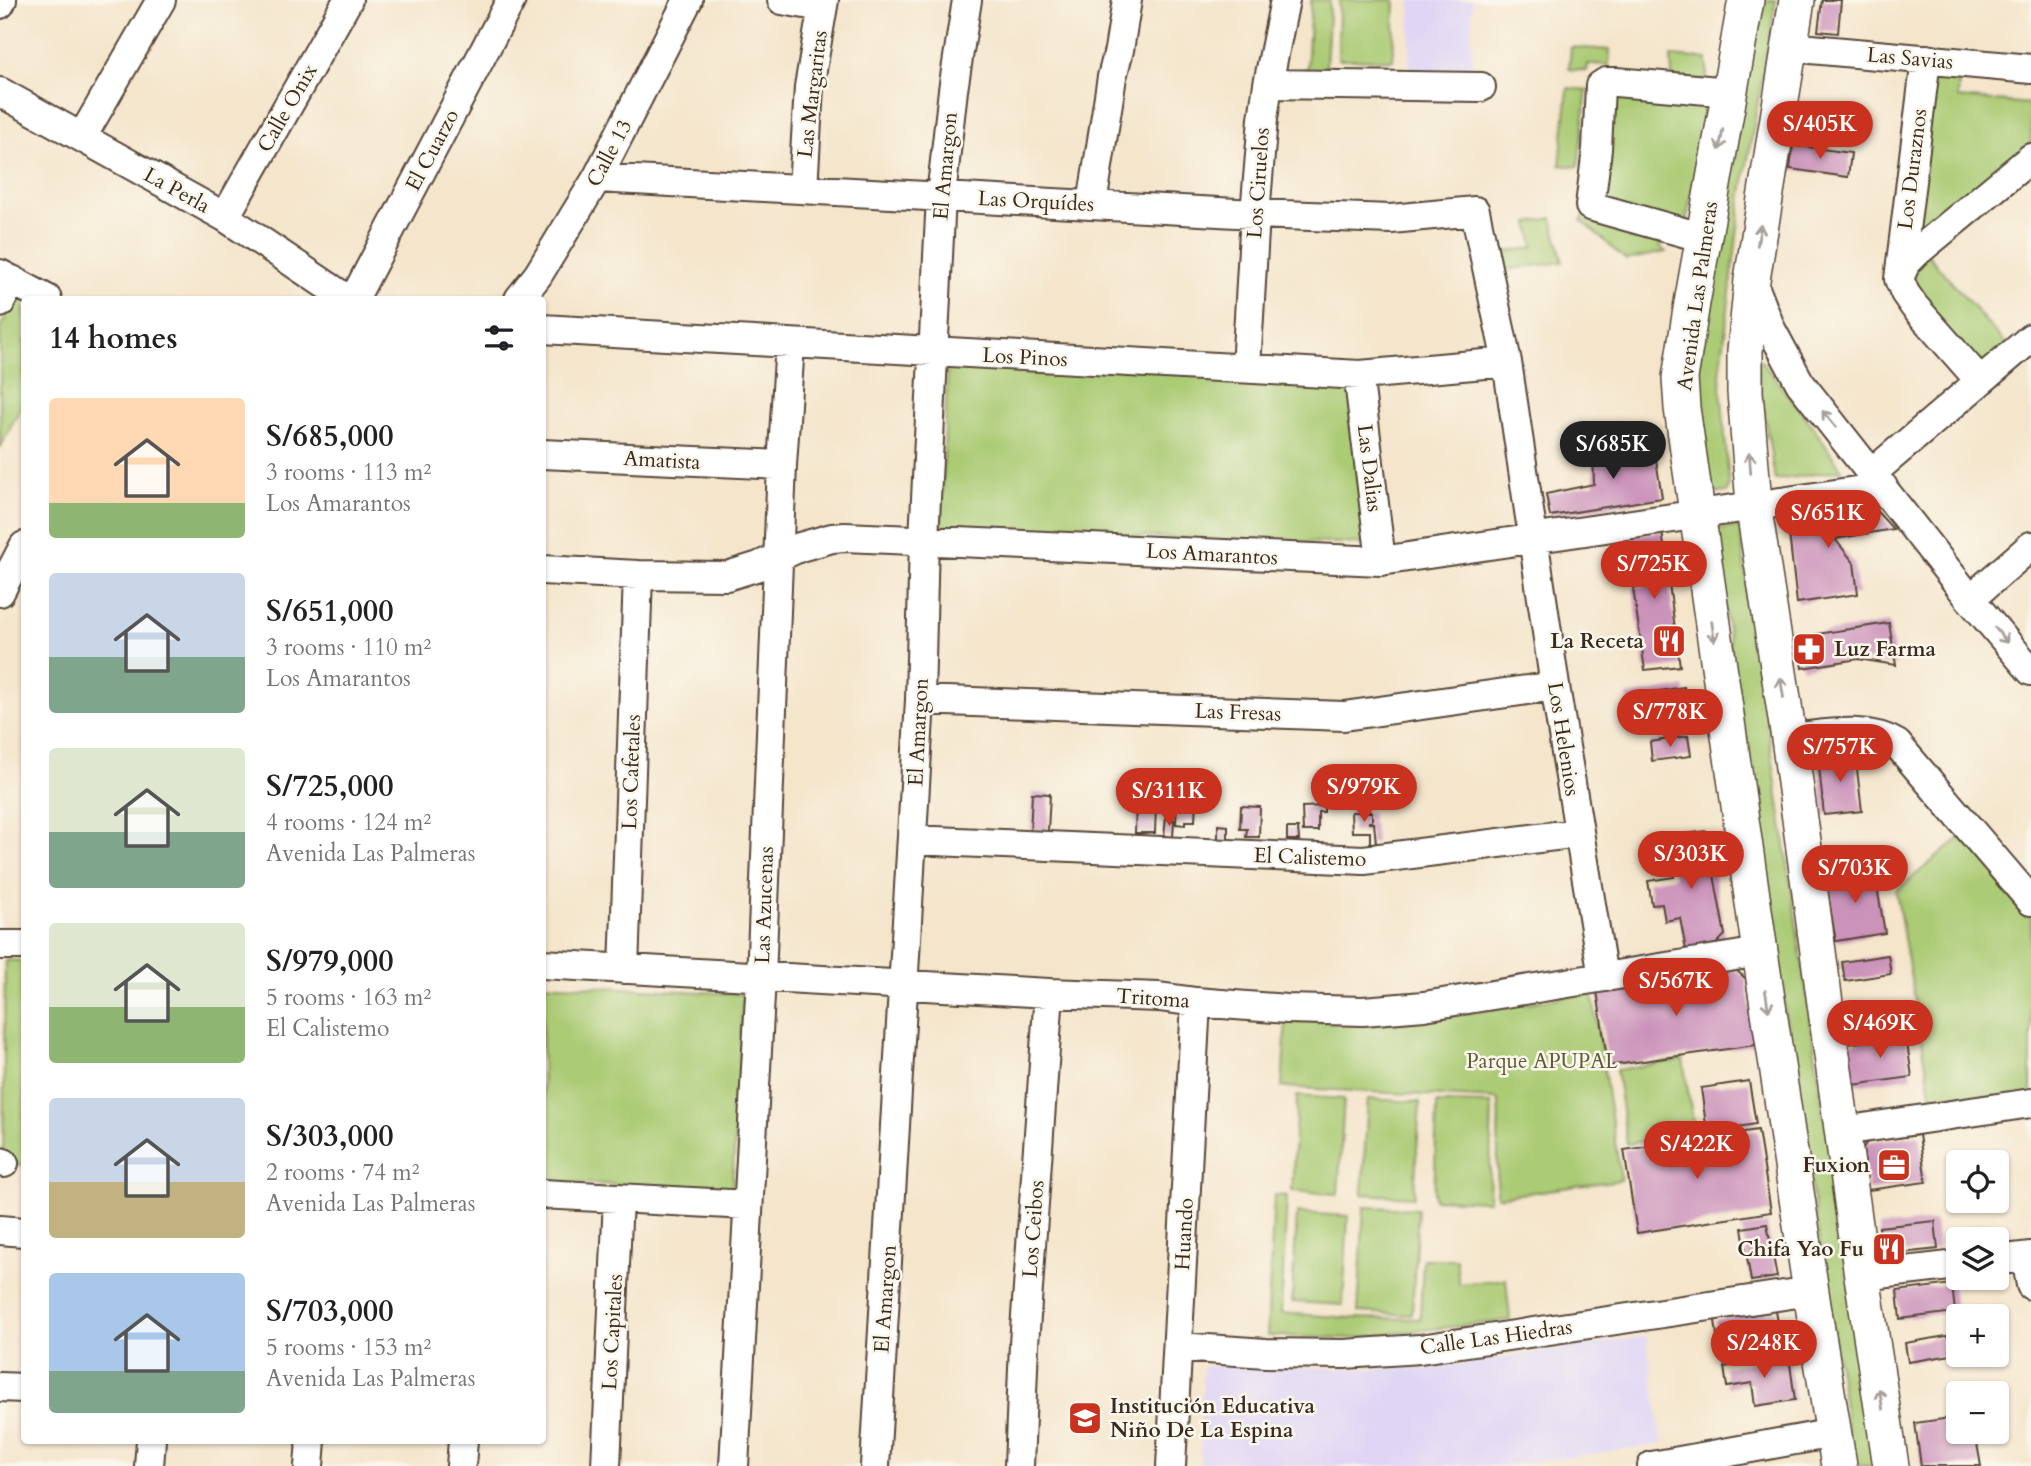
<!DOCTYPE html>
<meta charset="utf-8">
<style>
:root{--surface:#fff;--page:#f2f2f2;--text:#202124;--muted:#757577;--accent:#c8321e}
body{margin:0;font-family:Cardo,serif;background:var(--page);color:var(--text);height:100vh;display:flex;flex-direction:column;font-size:26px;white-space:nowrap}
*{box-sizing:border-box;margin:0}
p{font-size:23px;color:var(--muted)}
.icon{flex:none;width:38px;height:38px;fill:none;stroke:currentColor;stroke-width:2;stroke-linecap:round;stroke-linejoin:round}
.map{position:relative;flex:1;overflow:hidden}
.sheet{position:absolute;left:21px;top:296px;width:525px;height:1148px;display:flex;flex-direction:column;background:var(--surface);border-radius:7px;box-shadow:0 2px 5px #0004}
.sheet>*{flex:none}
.buttons{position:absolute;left:1946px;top:1150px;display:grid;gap:14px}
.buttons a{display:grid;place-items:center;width:63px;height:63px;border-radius:7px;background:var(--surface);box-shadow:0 2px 5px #0004;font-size:35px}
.price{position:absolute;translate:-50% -60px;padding:0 16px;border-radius:24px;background:var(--accent);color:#fff;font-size:23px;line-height:46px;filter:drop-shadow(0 2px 4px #0008)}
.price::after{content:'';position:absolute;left:50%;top:42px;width:21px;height:16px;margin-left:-10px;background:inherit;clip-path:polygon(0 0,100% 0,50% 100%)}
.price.current{background:#222;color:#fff}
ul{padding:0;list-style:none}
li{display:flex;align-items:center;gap:21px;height:175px;padding:0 28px}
li span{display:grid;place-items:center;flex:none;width:196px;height:140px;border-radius:7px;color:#555}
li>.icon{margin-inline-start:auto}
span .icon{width:84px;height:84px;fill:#fffc;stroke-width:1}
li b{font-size:30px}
h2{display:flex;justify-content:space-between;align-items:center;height:84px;padding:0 28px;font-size:30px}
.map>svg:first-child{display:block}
</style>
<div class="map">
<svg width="2031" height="1466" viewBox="0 0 2031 1466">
<rect width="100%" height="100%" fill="#fbf7ec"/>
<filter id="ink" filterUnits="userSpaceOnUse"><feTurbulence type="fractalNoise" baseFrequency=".0143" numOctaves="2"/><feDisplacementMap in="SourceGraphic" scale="14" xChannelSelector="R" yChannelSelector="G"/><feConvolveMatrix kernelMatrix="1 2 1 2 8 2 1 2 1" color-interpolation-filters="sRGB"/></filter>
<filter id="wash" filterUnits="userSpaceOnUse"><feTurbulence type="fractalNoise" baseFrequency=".00686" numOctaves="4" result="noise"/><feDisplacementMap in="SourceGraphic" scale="28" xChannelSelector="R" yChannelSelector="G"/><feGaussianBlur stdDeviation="1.57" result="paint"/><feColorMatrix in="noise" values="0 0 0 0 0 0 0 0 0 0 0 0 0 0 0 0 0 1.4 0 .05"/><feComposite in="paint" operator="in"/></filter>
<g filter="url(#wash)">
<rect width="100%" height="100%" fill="#f4e5cb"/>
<!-- built -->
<path fill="#dfd5f5" d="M1411 0H1472L1471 79 1409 78Z
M1647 1336 1662 1444 1503 1466H1200L1203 1366 1427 1369Z"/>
<!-- green -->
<path fill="#abcb74" stroke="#737a49" stroke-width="2" d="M1311 0H1330L1326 66 1367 69V76L1307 72Z
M1339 0H1395L1393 60 1338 59Z
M1761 0H1776L1743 186 1720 375 1729 484 1727 492 1712 493 1707 485 1696 376Z
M1571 47 1610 50 1609 65 1588 64 1587 71 1569 69Z
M1671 56 1707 59V82L1672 78Z
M1925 75 1959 78 1958 98 2031 104V158L1922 248 2013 353 1980 381 1900 261Z
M1600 86 1711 91 1684 233 1590 206Z
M1568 88 1587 90 1578 167 1560 165Z
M1587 213 1600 218 1607 227 1635 238 1638 235 1657 239 1663 244 1660 247 1666 252 1626 260 1581 220Z
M1552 218 1563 262 1505 270 1501 253 1534 247 1529 223Z
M17 296 24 299V401L0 448V328Z
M948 357 1355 380 1377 544 1217 540 941 527Z
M1756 361H1761L1811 424 1842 470 1775 480Z
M1739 527 1875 1466H1853L1713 530Z
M1971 829 2031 901V1103L1935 1118 1896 891Z
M5 960 24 961V1165H3Z
M542 984 743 994 732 1191 543 1181Z
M1592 992 1621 1180 1497 1197 1499 1102 1496 1099 1282 1087 1286 1019 1367 1025 1434 1019Z
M1683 1060 1695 1134 1627 1144 1616 1070Z
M1297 1096 1344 1099 1338 1194 1292 1191Z
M1368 1099 1420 1102 1414 1197 1362 1194Z
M1437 1103 1492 1104 1489 1201 1434 1199Z
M1274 1195 1287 1196 1281 1313 1351 1318 1420 1319 1423 1259H1456L1459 1284 1506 1279 1510 1320 1354 1338 1267 1336Z
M1364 1207 1418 1209 1412 1315 1358 1312Z
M1297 1213 1348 1216 1343 1305 1292 1302Z"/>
<g id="blocks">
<!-- building -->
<path fill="#cb92ba" d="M1822 0H1841L1838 33 1818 31Z
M1793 145 1851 153 1848 177 1790 169Z
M1653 440 1662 498 1550 516 1546 494 1594 484 1593 452Z
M1871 505 1893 529 1835 539 1854 563 1858 594 1797 603 1787 516Z
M1662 531 1680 666 1645 670 1633 588 1647 586 1644 564 1627 567 1623 537Z
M1889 623 1896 665 1858 659 1802 668 1797 637Z
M1684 687 1687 707 1630 715 1627 696Z
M1688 736 1691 756 1652 761 1650 742Z
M1855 753 1862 811 1824 815 1818 757Z
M1032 793 1050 794 1048 831H1041V835H1030Z
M1177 800 1196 801 1195 821H1185V825L1176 824Z
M1136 804 1156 805 1155 833H1135Z
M1241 806 1260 807 1259 837H1246L1247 829H1240Z
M1324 806V812H1318V831H1303L1302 807Z
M1351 812H1372V822H1369V823H1374L1376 843H1370V832H1352Z
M1166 817 1171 818V820H1174L1173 837 1164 836Z
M1218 825 1228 826V841H1218Z
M1287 828H1298L1299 840H1287Z
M1706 831 1725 935 1716 944 1686 950 1680 918 1665 921 1662 904 1652 905 1648 881 1674 877 1668 836Z
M1874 869 1885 933 1836 941 1825 877Z
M1888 955 1891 974 1845 981 1842 962Z
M1736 970 1746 979 1756 1045 1608 1066 1597 991Z
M1906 1036 1912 1077 1853 1085 1847 1044Z
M1749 1081 1756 1124 1707 1132 1701 1088Z
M1758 1130 1771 1212 1637 1233 1624 1150Z
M1919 1135 1926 1182 1868 1190 1863 1148 1867 1142Z
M1935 1221 1938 1249 1882 1255 1879 1227Z
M1767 1224 1777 1277 1751 1281 1742 1228Z
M1952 1284 1955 1312 1900 1319 1897 1291Z
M1776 1311 1780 1335 1718 1344 1715 1320Z
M1958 1334V1354L1908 1362 1905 1343Z
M1789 1357 1795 1400 1755 1406 1752 1383 1727 1387 1724 1367Z
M1958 1417V1432H1975L1981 1466H1921L1915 1423Z"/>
</g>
</g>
<g filter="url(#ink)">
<use href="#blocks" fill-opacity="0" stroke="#574638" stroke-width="2"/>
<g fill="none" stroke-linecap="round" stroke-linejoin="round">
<!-- minor casing -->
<g stroke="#574638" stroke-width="32">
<path id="minor" d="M782 0 822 7
M0 4 2 0
M1789 47 2031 69
M1926 59 1899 279 1905 293 1914 306 1980 381
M1268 84 1481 87
M0 92 225 217 347 299
M82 137 161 0
M597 178 1255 214 1391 219 1475 211 1507 362 1555 686 1603 977
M803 189 809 87 824 0
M1092 204 1112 77 1119 50 1127 0
M225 217 348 0
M1704 238 1590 206 1597 149 1600 86 1606 82H1616L1730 92
M0 274 47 299
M1900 276 1906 263 1917 252 2031 158
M1753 283 1771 329 1800 383 1970 599 2031 671
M354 299 511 0
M519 299 538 275 597 178 688 0
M0 303 12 280
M542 329 1360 375 1507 362
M1246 368 1255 214 1263 119 1268 84 1285 0
M1360 375V389L1381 561
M542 454 782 465
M1872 473 2031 338
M542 570 638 575 727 576 759 566 800 547 832 538 845 537 1381 561 1883 487
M0 592 24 546
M1970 599 2031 546
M920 700 1344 716 1555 686
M1789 738C1824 735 1865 725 1897 744L2031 901
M913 840 1364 860 1579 833
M0 945H24
M542 964 1049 993 1159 997 1196 1002 1287 1009 1363 1011 1424 1006 1760 952
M624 969 638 575
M1843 1131 2031 1103
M0 1162 4 1163
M542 1194 748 1205
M0 1230 24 1232
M2026 1257 2031 1285
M1997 1260 2031 1256
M1862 1276 1958 1265
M1178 1347 1266 1353 1344 1354 1420 1349 1811 1291
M0 1387 24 1388
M149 1466 151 1440
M309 1466 311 1440
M461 1466 463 1440
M606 1466 618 1198
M734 1466 761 978 782 465 790 344
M875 1466 920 700 924 539 941 196 953 90 967 0
M1019 1466 1024 1344 1049 993
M1171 1466 1196 1002
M1652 1466 1834 1433"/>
</g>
<!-- major casing -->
<g stroke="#574638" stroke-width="38">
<path id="major" d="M1746 0 1692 303 1680 378 1682 408 1760 952 1813 1305 1839 1466
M1797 0 1752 280 1745 351V392L1755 516 1789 738 1862 1276 1891 1466"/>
</g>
<!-- minor -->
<use href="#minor" stroke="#fff" stroke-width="28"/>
<!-- major -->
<use href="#major" stroke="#fff" stroke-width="35"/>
</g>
<!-- one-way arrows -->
<defs><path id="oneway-shaft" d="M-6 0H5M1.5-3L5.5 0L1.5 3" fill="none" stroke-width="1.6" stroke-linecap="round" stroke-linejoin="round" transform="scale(1.75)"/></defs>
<g stroke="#a79f9a">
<use href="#oneway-shaft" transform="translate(1721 140) rotate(100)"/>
<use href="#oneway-shaft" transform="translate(1759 235) rotate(-81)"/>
<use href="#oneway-shaft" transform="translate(1829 419) rotate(-129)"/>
<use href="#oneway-shaft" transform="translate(1750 463) rotate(-94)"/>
<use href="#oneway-shaft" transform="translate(1713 631) rotate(82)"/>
<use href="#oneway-shaft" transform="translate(2001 635) rotate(50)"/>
<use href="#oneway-shaft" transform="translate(1782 688) rotate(-99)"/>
<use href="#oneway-shaft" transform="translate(1767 1001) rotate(81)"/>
<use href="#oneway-shaft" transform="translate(1881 1399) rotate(-99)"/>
</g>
</g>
<!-- icons -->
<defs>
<g id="restaurant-square" transform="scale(1.75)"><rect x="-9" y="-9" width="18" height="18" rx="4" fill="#c8321e" stroke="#fbf7ec"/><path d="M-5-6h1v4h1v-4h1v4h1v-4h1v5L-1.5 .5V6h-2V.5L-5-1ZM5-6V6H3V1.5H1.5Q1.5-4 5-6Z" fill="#fff"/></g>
<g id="pharmacy-square" transform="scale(1.75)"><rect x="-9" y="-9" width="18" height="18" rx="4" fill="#c8321e" stroke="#fbf7ec"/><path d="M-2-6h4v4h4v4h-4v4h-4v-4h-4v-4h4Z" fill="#fff"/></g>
<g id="office-square" transform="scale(1.75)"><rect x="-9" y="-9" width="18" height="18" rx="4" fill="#c8321e" stroke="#fbf7ec"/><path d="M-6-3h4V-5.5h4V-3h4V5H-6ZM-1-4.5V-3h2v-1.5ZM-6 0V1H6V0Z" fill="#fff"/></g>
<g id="school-square" transform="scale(1.75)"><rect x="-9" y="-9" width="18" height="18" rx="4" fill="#c8321e" stroke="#fbf7ec"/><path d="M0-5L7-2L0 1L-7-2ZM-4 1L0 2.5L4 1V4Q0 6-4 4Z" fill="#fff"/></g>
</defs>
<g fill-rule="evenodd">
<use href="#restaurant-square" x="1669" y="641"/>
<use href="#pharmacy-square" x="1809" y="649"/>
<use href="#office-square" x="1894" y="1165"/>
<use href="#restaurant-square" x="1889" y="1249"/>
<use href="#school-square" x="1085" y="1418"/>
</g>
<g text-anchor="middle" stroke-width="5" stroke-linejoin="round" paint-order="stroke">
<!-- street labels -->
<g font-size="21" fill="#3b2a1e" stroke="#fbf7ec">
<text transform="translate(1910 58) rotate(5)" y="7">Las Savias</text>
<text transform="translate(812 94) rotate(-83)" y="7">Las Margaritas</text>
<text transform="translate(287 108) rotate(-60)" y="7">Calle Onix</text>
<text transform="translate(432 150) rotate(-62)" y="7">El Cuarzo</text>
<text transform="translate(609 153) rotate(-62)" y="7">Calle 13</text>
<text transform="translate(945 166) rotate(-85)" y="7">El Amargon</text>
<text transform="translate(1912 169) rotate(-83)" y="7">Los Duraznos</text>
<text transform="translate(1258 183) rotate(-86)" y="7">Los Ciruelos</text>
<text transform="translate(177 190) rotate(29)" y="7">La Perla</text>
<text transform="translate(1036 201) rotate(3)" y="7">Las Orquídes</text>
<text transform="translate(1697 296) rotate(-82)" y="7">Avenida Las Palmeras</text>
<text transform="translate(1025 357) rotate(3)" y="7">Los Pinos</text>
<text transform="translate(662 460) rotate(3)" y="7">Amatista</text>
<text transform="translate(1370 468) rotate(83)" y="7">Las Dalias</text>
<text transform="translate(1212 554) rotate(3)" y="7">Los Amarantos</text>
<text transform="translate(1238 712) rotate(2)" y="7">Las Fresas</text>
<text transform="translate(918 732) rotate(-87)" y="7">El Amargon</text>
<text transform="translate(1564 739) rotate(81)" y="7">Los Helenios</text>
<text transform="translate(631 772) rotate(-88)" y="7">Los Cafetales</text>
<text transform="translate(1310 857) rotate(2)" y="7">El Calistemo</text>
<text transform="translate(764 905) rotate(-88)" y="7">Las Azucenas</text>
<text transform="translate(1153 998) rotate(4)" y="7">Tritoma</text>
<text transform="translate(1033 1229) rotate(-86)" y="7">Los Ceibos</text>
<text transform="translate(1184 1234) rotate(-87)" y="7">Huando</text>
<text transform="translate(885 1299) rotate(-86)" y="7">El Amargon</text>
<text transform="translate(612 1332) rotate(-87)" y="7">Los Capitales</text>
<text transform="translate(1496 1337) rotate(-8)" y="7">Calle Las Hiedras</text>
</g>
<!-- poi labels -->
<g font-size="21" font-weight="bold" fill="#3b2a1e" stroke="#fbf7ec" text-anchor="end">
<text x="1644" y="648">La Receta</text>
<text x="1834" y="656" text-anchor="start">Luz Farma</text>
<text x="1870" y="1172">Fuxion</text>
<text x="1864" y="1256">Chifa Yao Fu</text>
<text x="1110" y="1413" text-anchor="start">Institución Educativa<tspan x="1110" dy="24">Niño De La Espina</tspan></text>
</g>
<!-- park labels -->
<g font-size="21" fill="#5d5a38" stroke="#fbf7ec">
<text x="1542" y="1068">Parque APUPAL</text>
</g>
</g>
</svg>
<div class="buttons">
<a><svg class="icon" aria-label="locate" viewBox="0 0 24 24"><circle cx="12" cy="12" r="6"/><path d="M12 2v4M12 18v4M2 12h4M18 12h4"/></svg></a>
<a><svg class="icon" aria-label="layers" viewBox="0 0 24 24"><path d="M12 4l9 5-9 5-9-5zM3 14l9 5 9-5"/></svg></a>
<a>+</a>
<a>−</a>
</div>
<b class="price" style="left:1820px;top:161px">S/405K</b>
<b class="price current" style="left:1613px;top:481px">S/685K</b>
<b class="price" style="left:1828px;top:550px">S/651K</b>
<b class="price" style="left:1654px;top:601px">S/725K</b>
<b class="price" style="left:1670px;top:749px">S/778K</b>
<b class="price" style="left:1840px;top:784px">S/757K</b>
<b class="price" style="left:1364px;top:824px">S/979K</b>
<b class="price" style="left:1169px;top:828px">S/311K</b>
<b class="price" style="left:1691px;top:891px">S/303K</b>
<b class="price" style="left:1855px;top:905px">S/703K</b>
<b class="price" style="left:1676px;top:1018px">S/567K</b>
<b class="price" style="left:1880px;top:1060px">S/469K</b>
<b class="price" style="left:1697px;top:1181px">S/422K</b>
<b class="price" style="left:1764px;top:1380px">S/248K</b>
<section class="sheet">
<h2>14 homes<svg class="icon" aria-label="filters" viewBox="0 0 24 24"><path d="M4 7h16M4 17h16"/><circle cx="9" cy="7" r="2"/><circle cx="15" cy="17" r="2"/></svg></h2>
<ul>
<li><span style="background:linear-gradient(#ffd9b3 75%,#8fb573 0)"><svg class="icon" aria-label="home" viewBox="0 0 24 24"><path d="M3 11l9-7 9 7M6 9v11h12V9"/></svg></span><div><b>S/685,000</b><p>3 rooms · 113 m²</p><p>Los Amarantos</p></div></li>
<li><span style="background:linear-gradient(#c9d6e8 60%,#7fa58c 0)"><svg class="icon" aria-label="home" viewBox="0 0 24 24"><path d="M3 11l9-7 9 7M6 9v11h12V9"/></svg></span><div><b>S/651,000</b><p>3 rooms · 110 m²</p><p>Los Amarantos</p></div></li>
<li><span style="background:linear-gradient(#dfe7d0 60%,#7fa58c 0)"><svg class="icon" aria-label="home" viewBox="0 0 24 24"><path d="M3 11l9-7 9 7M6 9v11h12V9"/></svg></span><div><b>S/725,000</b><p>4 rooms · 124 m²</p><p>Avenida Las Palmeras</p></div></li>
<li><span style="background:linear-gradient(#dfe7d0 60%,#8fb573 0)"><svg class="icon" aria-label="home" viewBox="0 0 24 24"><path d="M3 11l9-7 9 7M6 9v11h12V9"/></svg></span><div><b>S/979,000</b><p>5 rooms · 163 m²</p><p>El Calistemo</p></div></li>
<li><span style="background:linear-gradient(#c9d6e8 60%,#c2b280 0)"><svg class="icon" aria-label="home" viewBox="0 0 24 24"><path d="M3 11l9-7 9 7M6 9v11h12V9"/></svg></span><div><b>S/303,000</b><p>2 rooms · 74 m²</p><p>Avenida Las Palmeras</p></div></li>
<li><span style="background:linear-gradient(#a9c7e8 70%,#7fa58c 0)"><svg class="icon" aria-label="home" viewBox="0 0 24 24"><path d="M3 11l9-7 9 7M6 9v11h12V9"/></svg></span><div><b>S/703,000</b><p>5 rooms · 153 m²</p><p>Avenida Las Palmeras</p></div></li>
</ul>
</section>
</div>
